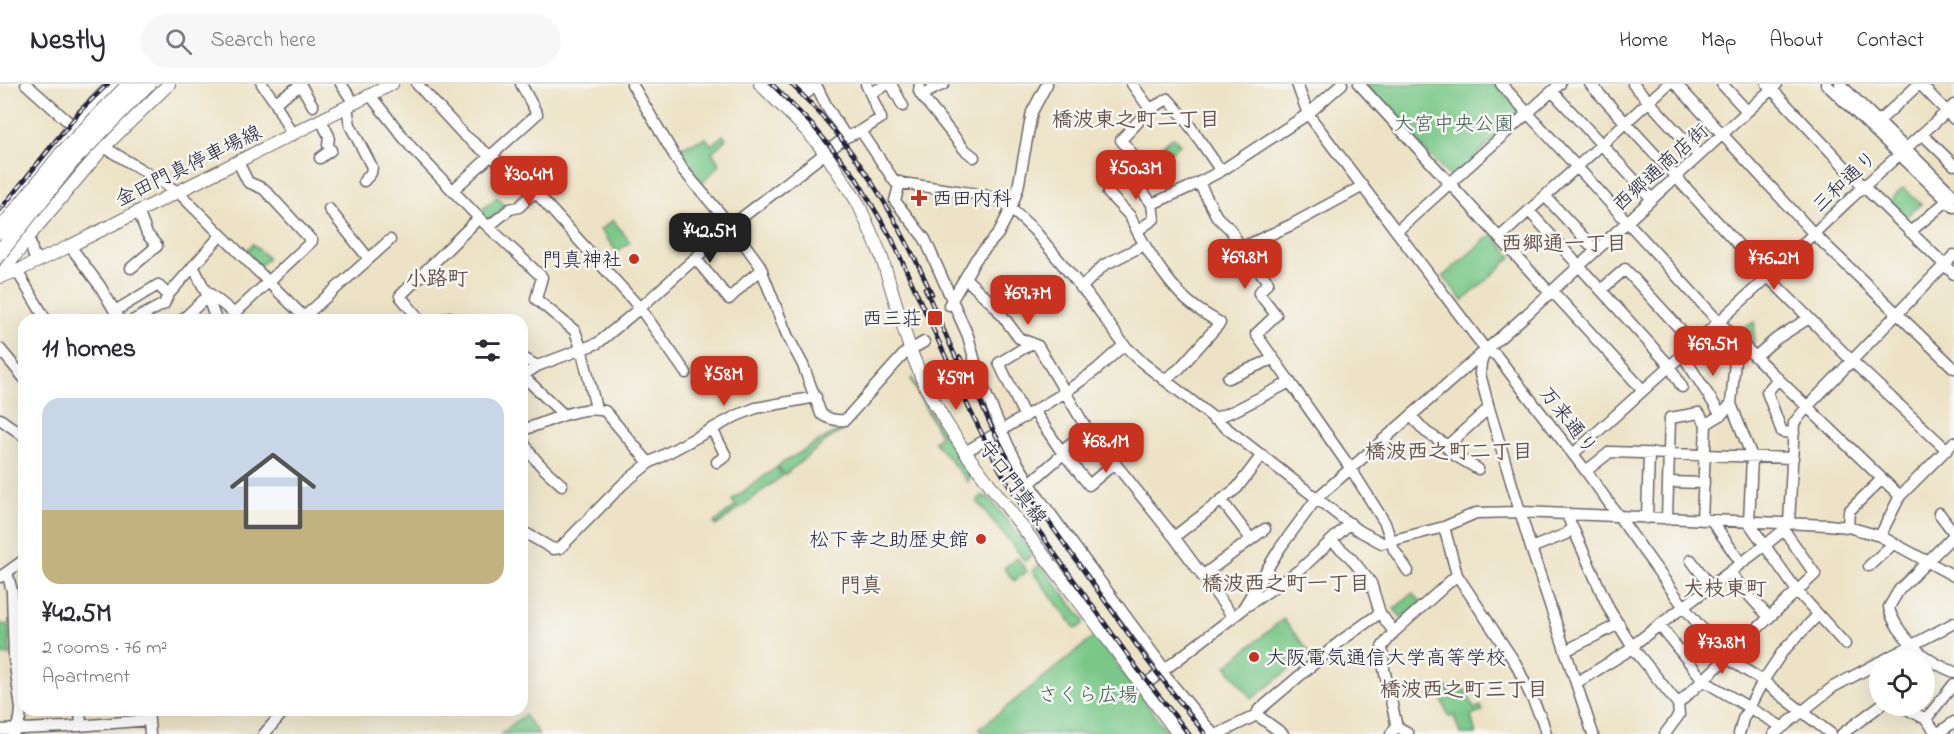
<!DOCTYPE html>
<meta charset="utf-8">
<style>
:root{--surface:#fff;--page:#f7f7f7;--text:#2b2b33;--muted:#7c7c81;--line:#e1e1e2;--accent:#c8321e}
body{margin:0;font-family:"Indie Flower","Klee One",sans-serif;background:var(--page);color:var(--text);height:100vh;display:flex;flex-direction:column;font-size:22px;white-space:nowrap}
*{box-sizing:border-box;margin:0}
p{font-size:20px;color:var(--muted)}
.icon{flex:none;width:33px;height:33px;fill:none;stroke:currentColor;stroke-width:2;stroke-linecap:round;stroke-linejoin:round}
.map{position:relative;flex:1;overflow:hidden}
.panel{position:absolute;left:18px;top:230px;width:510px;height:402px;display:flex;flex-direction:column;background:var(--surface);border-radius:18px;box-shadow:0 6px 24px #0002}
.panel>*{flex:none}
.tools{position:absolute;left:1869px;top:566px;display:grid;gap:12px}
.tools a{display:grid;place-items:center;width:66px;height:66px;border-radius:50%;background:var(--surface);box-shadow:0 6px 24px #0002;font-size:30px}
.price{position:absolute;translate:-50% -51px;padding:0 14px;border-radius:12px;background:var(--accent);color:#fff;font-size:20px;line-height:39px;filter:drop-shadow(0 2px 3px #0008)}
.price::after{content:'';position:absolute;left:50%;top:36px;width:18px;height:14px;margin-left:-9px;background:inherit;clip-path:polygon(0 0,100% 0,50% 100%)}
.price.active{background:#222;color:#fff}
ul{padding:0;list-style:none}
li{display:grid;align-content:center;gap:12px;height:318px;padding:0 24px}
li+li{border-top:2px solid var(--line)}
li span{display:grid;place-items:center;height:186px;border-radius:18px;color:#555}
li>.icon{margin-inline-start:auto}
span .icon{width:108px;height:108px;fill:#fffc;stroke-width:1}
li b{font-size:26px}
h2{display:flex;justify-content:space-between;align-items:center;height:72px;padding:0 24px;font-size:26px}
header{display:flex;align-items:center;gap:36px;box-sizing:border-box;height:84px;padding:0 30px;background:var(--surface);border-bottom:2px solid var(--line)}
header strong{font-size:28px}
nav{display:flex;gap:33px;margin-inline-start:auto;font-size:21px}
.search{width:420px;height:54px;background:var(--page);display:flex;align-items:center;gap:15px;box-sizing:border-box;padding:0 21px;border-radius:33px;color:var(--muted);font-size:22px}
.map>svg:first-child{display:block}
</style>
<header>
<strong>Nestly</strong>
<div class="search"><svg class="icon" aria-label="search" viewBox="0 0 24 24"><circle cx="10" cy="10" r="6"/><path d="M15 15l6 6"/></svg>Search here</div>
<nav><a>Home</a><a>Map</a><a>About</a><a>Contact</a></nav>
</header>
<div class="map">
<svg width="1954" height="650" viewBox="0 0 1954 650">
<defs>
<pattern id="cemetery-stones" width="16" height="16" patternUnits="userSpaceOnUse" patternTransform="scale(1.5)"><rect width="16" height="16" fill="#79c888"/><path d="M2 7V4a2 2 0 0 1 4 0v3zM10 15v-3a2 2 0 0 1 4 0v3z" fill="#63a270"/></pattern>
</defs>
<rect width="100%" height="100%" fill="#f6f6f2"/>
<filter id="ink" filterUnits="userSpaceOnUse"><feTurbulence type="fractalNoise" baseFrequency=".0167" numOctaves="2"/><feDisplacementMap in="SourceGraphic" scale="12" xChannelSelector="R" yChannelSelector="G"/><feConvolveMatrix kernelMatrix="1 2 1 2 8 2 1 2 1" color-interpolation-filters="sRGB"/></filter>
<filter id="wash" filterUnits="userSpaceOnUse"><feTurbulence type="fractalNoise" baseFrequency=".008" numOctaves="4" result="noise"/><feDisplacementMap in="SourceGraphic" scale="24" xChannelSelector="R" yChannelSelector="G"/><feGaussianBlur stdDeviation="1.35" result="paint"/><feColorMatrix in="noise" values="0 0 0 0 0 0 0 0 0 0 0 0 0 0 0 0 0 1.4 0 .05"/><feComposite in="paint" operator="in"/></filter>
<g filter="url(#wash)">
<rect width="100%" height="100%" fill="#ede2c5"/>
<!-- green -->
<path fill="#79c888" stroke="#4e7562" stroke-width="1.5" d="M1364 0H1495L1519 26V31L1454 92H1449Z
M723 51 726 55 712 68 720 81 699 102 675 65 706 54 711 61Z
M1173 53 1180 61 1168 70 1158 74 1153 68Z
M1903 104 1921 120 1902 136 1886 121Z
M497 113 505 122 491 134 485 135 479 128Z
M613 136 630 158 617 168 600 146Z
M1492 150 1512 173 1463 217 1443 192Z
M253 160 268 174 259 183 245 168Z
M912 294 935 337 972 391 968 398 934 357 940 352 911 296Z
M843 347 833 352 784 391 778 382 779 381 833 349Z
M777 383 782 392 716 442 714 439 736 422 732 416Z
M983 411 985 415 988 412 1033 470 1025 477 977 417Z
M1017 474 1027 487 1014 497 1004 484Z
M1040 480 1084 536 1083 540 1076 545 1032 487Z
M1413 509 1421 518 1402 534 1394 525Z
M1283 535 1310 569 1252 615 1226 582Z
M0 540 9 541 10 571 0 570Z
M1094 553 1098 555 1169 650H983L979 645Z
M1448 603 1452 612 1466 606 1474 625 1481 622 1483 627 1471 632 1476 650H1460L1454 632 1449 633 1439 608Z
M524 631 539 650H501Z"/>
<!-- cemetery -->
<path fill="url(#cemetery-stones)" stroke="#4e7562" stroke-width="1.5" d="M1755 238 1754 258 1747 260 1734 247Z"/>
</g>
<g filter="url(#ink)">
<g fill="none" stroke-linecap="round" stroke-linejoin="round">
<!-- minor casing -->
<g stroke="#69656b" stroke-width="13">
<path id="minor" d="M26 0 73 42
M262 0 275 18 292 51
M300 0 313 22
M341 0 354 19
M417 0 464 51 490 72 521 92 640 224 686 289
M632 0 683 86 731 142 759 180 787 251 803 281 821 330C828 335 836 337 845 336L905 269 924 258
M798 0 807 9 816 1 827 23 846 53
M891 0 903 22
M920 0 919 7 921 11 964 65 974 73
M1132 0 1150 25
M1297 0 1308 30 1486 266 1481 279 1480 290 1489 324 1531 464 1593 650
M1359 0 1550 209
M1501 0 1718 237 1900 412
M1590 0 1768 193 1852 277 1947 366
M1633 0 1699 72
M1676 0 1814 150 1954 284
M1722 0 1747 27
M1767 0 1864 103 1954 190
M1826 0 1954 123
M1840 0 1954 112
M1920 0 1954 35
M1552 7 1652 115
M871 9 888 0
M370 11 411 63 479 134 542 193 536 215 575 247 581 264 596 324
M921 11 944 0
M275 18 301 1
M347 23 350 41 372 83 371 89 364 97
M1878 38 1919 0
M861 47 895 98 984 111 1006 120 1034 146 1087 210 1124 261 1143 279 1356 445 1382 459 1444 443 1476 429 1521 428 1828 441 1848 443 1880 452 1954 492
M1922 50 1954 81
M104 63 178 108 307 236
M320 74 331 66 328 61 329 52 321 36
M900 98 895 117 925 155 968 252 980 296 1008 361 1017 378 1039 414 1160 579 1166 593 1213 650
M1199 99 1217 133 1230 145 1241 164 1268 198 1259 209 1276 231 1256 250 1290 298
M453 106 537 30 521 0
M1108 109 1130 132 1137 147
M1545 112 1596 167
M1152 120 1127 87 1138 77 1121 56 1150 25 1168 15 1183 32 1221 87
M329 125 369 175
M1529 127 1669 281 1682 303
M488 143 510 125 519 123 534 108
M1397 147 1560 0
M1910 148 1947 117
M29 153 33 170 41 176
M1499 154 1668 0
M70 162 100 202 120 236
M1241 164 1291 141 1363 102
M695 174 729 215 748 196 762 186
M193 182 205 206 216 236
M131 184 157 162 147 150 138 127
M17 187 46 236
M965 194 995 222 1019 254 1038 262 1085 342 1174 453 1233 533
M1081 204 1104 181 1144 161
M205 206 230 226 238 235
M1601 206 1625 185 1693 259
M1552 207 1642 305
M949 221 976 175 998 150 1011 125 1018 104 1032 28 1047 0
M115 227 158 201 168 211 221 151
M234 230 312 157 264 105 248 98 238 78
M304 233 390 156
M134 236 164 220 168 211
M182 236 208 212
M420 236 400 212 479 134
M441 236 449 233 460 236
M0 265 24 294
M1486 266 1496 271 1586 387 1684 523 1725 573 1763 597 1743 635 1739 650
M1682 270 1721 331
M522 273 537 282
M1755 273 1776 255 1809 234
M522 291 564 331
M522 292 537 282 598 259 640 224 731 142 846 53 861 47 881 34 866 0
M1228 294 1273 275
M1778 295 1767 308 1782 348 1794 349
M1164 296 1179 285 1220 239C1212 234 1203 229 1195 223 1173 207 1150 172 1137 147L1154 135 1152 120 1188 104 1221 87 1308 30 1342 0
M1731 320 1752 373 1749 439 1797 507 1845 560
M1034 327 1059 364 1089 401 1115 379
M1411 332 1426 348 1442 358 1454 371 1478 385
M1025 333 999 279 1032 259
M0 335 24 352
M1213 335 1236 326 1290 298 1351 385 1385 439 1394 466 1408 487
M712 345 726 372 717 378
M522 346C548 339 578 320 605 327L649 379
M522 355C531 374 546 387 562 401
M1447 362 1489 324
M1061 367 1088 346
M965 368 1064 309 1096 286 1124 261
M1573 370 1768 193 1849 116 1954 21
M1586 387 1610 368 1793 374
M1668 398 1704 399
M1030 399 1063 370
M1221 416 1251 455
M1939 429 1954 449
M1567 431 1609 525 1633 564 1678 620
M1647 434 1649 370
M1667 435 1670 334 1699 329 1706 340
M1702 436 1706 340 1721 331 1731 320 1736 266 1740 258
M1712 437 1741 479
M1789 440 1794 339 1807 323 1954 171
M1444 443 1457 491 1516 580 1542 636 1546 650
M1848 443 1849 427 1882 395
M522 447 553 465 560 464 623 400 649 379 736 332 756 324 816 313
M1954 451 1899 506 1889 523C1890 532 1895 538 1899 545 1915 567 1929 578 1954 588
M1880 452 1900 412 1954 358
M1174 453 1237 404 1262 371
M1332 457 1350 473 1371 499 1380 529 1394 548
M1531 464 1566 450 1572 443
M1691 476 1711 503
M1869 482 1893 460
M7 488 12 507 14 574 21 625 20 635 13 650
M1730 488 1743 505 1769 533
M1202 492 1265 445
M0 493 24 476
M1247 522 1302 484 1350 439
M1818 531 1783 567 1763 597 1831 650
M1660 542 1704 597 1782 643
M1565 567 1619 540
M1884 576 1954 539
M1576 599 1633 564 1637 558 1764 462 1784 446 1786 439
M1142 603 1242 526 1280 464 1317 414 1527 230 1777 0
M1899 621 1926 635 1937 650 1954 638
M80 626 81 641
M148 626 150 650
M1257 631 1258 627 1342 556 1380 529
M1926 635 1954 600
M1396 642 1405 647 1408 650
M0 646 66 643 149 636
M264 650 285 626
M1218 650 1257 631 1283 650
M1391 650 1395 644 1396 639 1384 585 1382 563 1394 548 1457 491
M1665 650 1679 631 1678 620 1815 490 1784 446
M1774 650 1833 603 1880 578
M1842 650 1881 621"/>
</g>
<!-- major casing -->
<g stroke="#69656b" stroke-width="14">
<path id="major" d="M760 0 808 48 826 70 858 119 881 171 910 265 925 302 945 337 965 368 1097 541 1178 650
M0 134 80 33 113 0
M0 192 35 145 104 63 169 0
M0 193 17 187 70 162 392 0"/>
</g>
<!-- minor -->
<use href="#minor" stroke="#fff" stroke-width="10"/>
<!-- major -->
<use href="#major" stroke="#fff" stroke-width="12"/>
<!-- rail casing -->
<g stroke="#22223b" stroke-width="4.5">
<path id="rail" d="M772 0 814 43 855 92 892 155 969 324 1000 386 1025 427 1058 474 1137 584 1189 650
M791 0C854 59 896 132 932 210
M0 126 81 26 108 0
M925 204 960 283
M960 273 992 344 1011 380 1036 420 1147 576 1205 650"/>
</g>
<!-- rail -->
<use href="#rail" stroke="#f6f6f2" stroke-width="2" stroke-dasharray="7" stroke-linecap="butt"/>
<!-- highway-bridge casing -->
<g stroke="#69656b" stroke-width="17" stroke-linecap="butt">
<path id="highway-bridge" d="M0 147 62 70 130 0
M0 168 70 79 147 0"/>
</g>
<!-- highway-bridge -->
<use href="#highway-bridge" stroke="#fff" stroke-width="15"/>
</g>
</g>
<!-- markers -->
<g fill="#c8321e" stroke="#f6f6f2" stroke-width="2">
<path d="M916 105h6v6h6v6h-6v6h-6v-6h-6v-6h6z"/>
<circle cx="634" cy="175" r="6"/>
<rect x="927" y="226" width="16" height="16" rx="3"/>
<circle cx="981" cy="455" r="6"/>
<circle cx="1254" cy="573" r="6"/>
</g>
<g text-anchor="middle" stroke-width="5" stroke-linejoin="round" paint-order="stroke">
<!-- park labels -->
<g font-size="20" fill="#405c56" stroke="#f6f6f2">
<text x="1454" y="46">大宮中央公園</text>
<text x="1088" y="617">さくら広場</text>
</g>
<!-- street labels -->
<g font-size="20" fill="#22223b" stroke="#f6f6f2">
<text transform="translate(188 81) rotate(-26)" y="7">金田門真停車場線</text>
<text transform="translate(1660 83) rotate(-42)" y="7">西郷通商店街</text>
<text transform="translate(1844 97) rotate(-43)" y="7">三和通り</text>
<text transform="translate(1569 336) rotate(52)" y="7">万来通り</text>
<text transform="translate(1013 398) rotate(53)" y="7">守口門真線</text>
</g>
<!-- poi labels -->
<g font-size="20" fill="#22223b" stroke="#f6f6f2" text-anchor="end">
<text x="932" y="121" text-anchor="start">西田内科</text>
<text x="622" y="182">門真神社</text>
<text x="922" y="241">西三荘</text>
<text x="969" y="462">松下幸之助歴史館</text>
<text x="1266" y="580" text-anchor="start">大阪電気通信大学高等学校</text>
</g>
<!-- neighbourhood labels -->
<g font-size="21" font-weight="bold" fill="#67524b" stroke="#f6f6f2">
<text x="1136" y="42">橋波東之町二丁目</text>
<text x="1564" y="166">西郷通一丁目</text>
<text x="437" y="201">小路町</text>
<text x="1449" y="374">橋波西之町二丁目</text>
<text x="1286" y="506">橋波西之町一丁目</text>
<text x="861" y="508">門真</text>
<text x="1725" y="511">大枝東町</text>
<text x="1464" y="612">橋波西之町三丁目</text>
</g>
</g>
</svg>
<div class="tools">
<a><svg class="icon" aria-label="locate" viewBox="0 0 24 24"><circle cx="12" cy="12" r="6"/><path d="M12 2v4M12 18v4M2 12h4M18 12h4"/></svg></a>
</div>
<b class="price" style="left:1136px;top:117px">¥50.3M</b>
<b class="price" style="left:529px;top:123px">¥30.4M</b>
<b class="price active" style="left:710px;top:180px">¥42.5M</b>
<b class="price" style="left:1245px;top:206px">¥69.8M</b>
<b class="price" style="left:1774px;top:207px">¥76.2M</b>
<b class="price" style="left:1028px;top:242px">¥69.7M</b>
<b class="price" style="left:1713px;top:293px">¥69.5M</b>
<b class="price" style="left:724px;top:323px">¥58M</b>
<b class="price" style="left:956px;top:327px">¥59M</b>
<b class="price" style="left:1106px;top:390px">¥68.1M</b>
<b class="price" style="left:1722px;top:591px">¥73.8M</b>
<section class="panel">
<h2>11 homes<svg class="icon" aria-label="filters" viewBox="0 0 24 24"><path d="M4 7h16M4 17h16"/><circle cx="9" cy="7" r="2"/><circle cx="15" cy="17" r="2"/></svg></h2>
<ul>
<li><span style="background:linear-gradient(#c9d6e8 60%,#c2b280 0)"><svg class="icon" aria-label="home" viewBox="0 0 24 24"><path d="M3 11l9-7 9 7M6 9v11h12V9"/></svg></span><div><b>¥42.5M</b><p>2 rooms · 76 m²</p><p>Apartment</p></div></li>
</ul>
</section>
</div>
